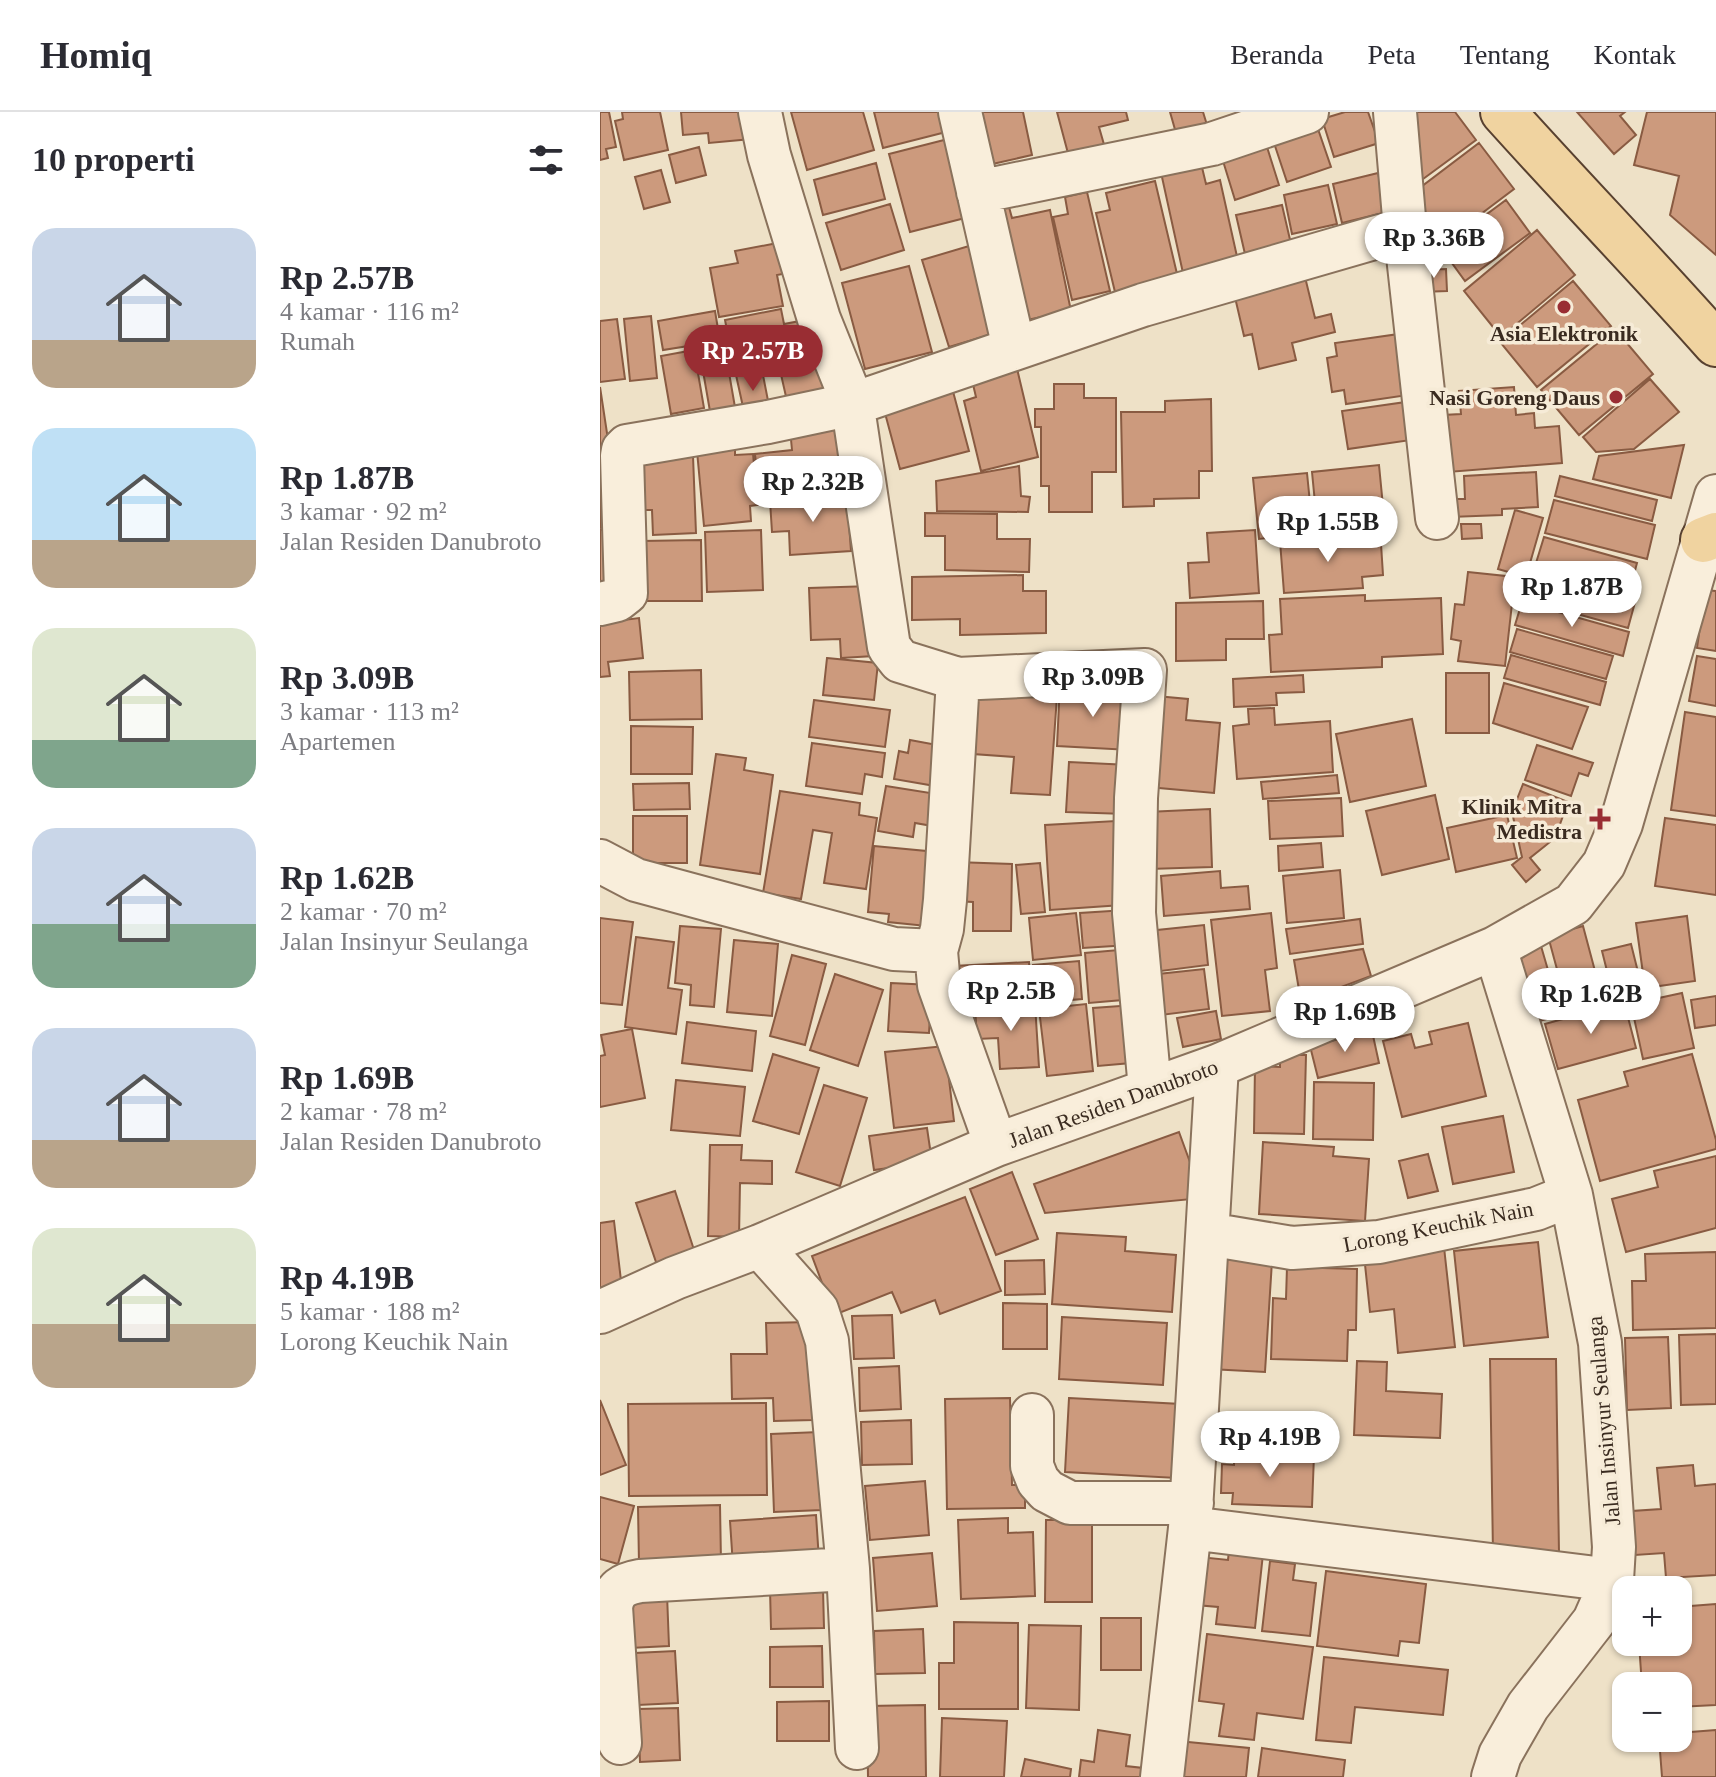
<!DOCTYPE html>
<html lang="id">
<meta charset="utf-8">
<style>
:root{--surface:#fff;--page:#f2f2f3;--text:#2b2b33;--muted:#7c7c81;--line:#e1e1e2;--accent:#992d33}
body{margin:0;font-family:Georgia,serif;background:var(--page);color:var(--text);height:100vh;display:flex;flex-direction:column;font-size:30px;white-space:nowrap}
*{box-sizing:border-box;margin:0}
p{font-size:26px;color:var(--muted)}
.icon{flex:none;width:44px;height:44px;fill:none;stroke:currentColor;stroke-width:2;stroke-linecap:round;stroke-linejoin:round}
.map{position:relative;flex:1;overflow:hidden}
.sheet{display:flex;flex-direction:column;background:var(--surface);width:600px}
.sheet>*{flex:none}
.controls{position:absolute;left:1012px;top:1464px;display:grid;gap:16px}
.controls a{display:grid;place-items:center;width:80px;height:80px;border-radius:16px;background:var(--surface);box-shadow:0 2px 6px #0004;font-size:40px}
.price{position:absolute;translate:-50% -68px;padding:0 18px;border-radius:28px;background:#fff;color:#222;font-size:26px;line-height:52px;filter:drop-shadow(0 2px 4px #0008)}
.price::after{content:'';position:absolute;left:50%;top:48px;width:24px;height:18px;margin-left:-12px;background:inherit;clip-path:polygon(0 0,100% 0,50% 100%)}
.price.current{background:var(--accent);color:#fff}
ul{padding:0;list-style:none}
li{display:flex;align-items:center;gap:24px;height:200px;padding:0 32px}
li span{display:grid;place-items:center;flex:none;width:224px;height:160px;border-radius:24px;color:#555}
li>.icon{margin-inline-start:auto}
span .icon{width:96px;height:96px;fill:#fffc;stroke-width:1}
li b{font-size:34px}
h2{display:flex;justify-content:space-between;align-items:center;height:96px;padding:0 32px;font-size:34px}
header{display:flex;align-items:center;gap:48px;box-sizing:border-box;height:112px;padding:0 40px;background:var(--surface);border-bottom:2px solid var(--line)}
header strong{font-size:38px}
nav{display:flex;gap:44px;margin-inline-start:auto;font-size:28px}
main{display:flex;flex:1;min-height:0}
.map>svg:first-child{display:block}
</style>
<header>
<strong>Homiq</strong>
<nav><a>Beranda</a><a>Peta</a><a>Tentang</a><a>Kontak</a></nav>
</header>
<main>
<section class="sheet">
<h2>10 properti<svg class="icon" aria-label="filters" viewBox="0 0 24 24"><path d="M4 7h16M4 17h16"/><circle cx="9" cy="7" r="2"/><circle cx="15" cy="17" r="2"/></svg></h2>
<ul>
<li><span style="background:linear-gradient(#c9d6e8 70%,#b9a48a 0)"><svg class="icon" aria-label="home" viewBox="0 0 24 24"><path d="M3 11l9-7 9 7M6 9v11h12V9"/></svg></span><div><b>Rp 2.57B</b><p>4 kamar · 116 m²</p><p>Rumah</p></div></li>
<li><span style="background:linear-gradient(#bfe0f5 70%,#b9a48a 0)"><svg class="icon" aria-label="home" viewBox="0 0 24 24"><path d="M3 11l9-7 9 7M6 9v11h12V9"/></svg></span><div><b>Rp 1.87B</b><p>3 kamar · 92 m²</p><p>Jalan Residen Danubroto</p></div></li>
<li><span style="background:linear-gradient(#dfe7d0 70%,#7fa58c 0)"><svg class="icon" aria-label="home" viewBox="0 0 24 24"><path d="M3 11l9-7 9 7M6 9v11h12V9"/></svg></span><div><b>Rp 3.09B</b><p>3 kamar · 113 m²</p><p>Apartemen</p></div></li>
<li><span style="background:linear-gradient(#c9d6e8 60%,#7fa58c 0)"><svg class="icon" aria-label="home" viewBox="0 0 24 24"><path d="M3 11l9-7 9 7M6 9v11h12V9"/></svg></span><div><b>Rp 1.62B</b><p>2 kamar · 70 m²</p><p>Jalan Insinyur Seulanga</p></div></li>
<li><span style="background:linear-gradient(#c9d6e8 70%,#b9a48a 0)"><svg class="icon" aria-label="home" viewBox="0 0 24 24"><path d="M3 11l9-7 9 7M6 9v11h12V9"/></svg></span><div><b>Rp 1.69B</b><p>2 kamar · 78 m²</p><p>Jalan Residen Danubroto</p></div></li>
<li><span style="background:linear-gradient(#dfe7d0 60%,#b9a48a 0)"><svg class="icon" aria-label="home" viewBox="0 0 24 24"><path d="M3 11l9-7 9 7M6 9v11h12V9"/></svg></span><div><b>Rp 4.19B</b><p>5 kamar · 188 m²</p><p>Lorong Keuchik Nain</p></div></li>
</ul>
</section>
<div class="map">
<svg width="1116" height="1665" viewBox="0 0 1116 1665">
<rect width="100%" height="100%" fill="#eee1c7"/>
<!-- building -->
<path fill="#cc9a7d" stroke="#895b42" stroke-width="2" d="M0 0H9L16 35 6 37 8 46 0 48Z
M22 0H60L68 38 24 48 15 9 23 7Z
M81 0H148L151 27 109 31 108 21 83 23Z
M191 0H263L274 38 207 58Z
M274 0H345L350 19 283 36Z
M376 0H423L432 43 388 53Z
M457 0H526L528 8 499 15 505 36 469 45Z
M570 0H603L607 13 576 21Z
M745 0H768L779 31 734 45 722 7Z
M811 0H855L876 28 819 70Z
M977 0H1025L1020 4 1036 23 1014 42Z
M1047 0H1116V143L1070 103 1079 64 1034 53Z
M718 17 731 55 687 70 674 31Z
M348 27 369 105 310 120 289 42Z
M879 31 914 77 828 142 817 78Z
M99 35 106 63 76 71 69 43Z
M667 35 679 73 635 88 623 49Z
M600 47 606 72 620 68 638 149 583 161 560 56Z
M276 51 285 87 223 103 214 68Z
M61 58 70 90 44 97 35 65Z
M778 61 787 100 742 111 733 72Z
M555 69 578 166 515 180 496 101 510 98 506 81Z
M728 73 737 112 692 122 684 83Z
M487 80 510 179 472 188 453 105 468 102 465 85Z
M906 88 930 121 865 169 841 136Z
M290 92 304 138 241 158 226 111Z
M682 93 691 132 645 142 636 103Z
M409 95 412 106 450 98 471 199 417 210 394 98Z
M937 118 975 163 901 225 864 179Z
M188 129 193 160 177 163 183 194 119 205 110 156 138 151 135 139Z
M369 134 396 221 349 235 322 148Z
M309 154 332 240 265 257 242 171Z
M846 157 847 179 821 180 820 158Z
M705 165 715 206 731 202 735 220 692 231 696 248 659 257 652 222 644 224 634 181Z
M973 169 1011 214 937 275 900 230Z
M181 197 184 212 200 209 208 245 135 259 125 208Z
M115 199 120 229 63 238 58 209Z
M51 204 57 266 30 269 24 207Z
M17 207 25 267 0 270V209Z
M1015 217 1053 262 979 323 941 278Z
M799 222 808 283 746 292 744 278 732 280 727 246 737 244 735 231Z
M124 232 136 301 111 305 99 236Z
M94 238 104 296 71 302 61 244Z
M414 244 438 345 381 359 364 289 376 285 372 268Z
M222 247 230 279 187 289 180 258Z
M162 258 170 299 145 304 136 263Z
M1050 267 1079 300 1034 337 996 340 983 325Z
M351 272 369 339 300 357 282 290Z
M454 272H484V286H516V360H492V400H449V374H441V315H435V297H454Z
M0 275 12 354 0 355Z
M914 275 916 303 934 301 935 316 959 314 962 351 848 360 843 303 861 302 859 279Z
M611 287 612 359H599V386L554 387V394L523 395 521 300H565V289Z
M806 290 811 328 748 337 742 299Z
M238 312 243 361 158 371 155 342 192 338 190 317Z
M1084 333 1071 386 993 367 999 344Z
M135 336V343L153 342 158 393 150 394 151 409 104 414 97 339Z
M93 344 96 421 53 423 52 398H40L37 347Z
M779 353 785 415 718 422 712 360Z
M419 354 421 384 430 385 428 400 337 399 336 369Z
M936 360 938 395 902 397V403L850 405 849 387H865L864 364Z
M707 361 713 421 659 427 653 366Z
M960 364 1057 388 1052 409 955 384Z
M0 377 7 414 0 416Z
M247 384 251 439 190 443 189 419 172 420 170 389Z
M954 388 1055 413 1047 447 945 421Z
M915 398 943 406 926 465 898 457Z
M325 401 397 402V427H430L429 460 345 458V424H325Z
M861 412H881L882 426 862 427Z
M9 417 19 473 0 477V418Z
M161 418 163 478 107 480 105 420Z
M655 418 659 481 590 486 588 451 609 450 607 421Z
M759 424V433L781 432 783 463 762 465 763 476 684 481 680 429Z
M944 425 1037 451 1030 477 936 451Z
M101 428 102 489H41V429Z
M935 455 1037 483 1028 516 926 488Z
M868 460 915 465 905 554 858 549 861 529 851 527 855 492 864 493Z
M423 463V479H446V521L360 523V507L312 508V465Z
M272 474 274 544 241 546 240 527 211 528 209 476Z
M1105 478 1116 479V539L1097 536Z
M765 483V489L841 486 843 542 782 545V555L671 560 669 523 682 522 680 487Z
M663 489 664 527H626V548L576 549V491Z
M922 490 1029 520 1023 544 915 513Z
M39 506 43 546 8 550 10 564 0 565V511Z
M917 517 1013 544 1006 567 910 540Z
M911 543 1006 570 1000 593 904 566Z
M1097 544 1116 547V594L1089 589Z
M227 546 278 551 274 588 223 583Z
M101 558 102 607 30 608 29 560Z
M846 561H889V621H846Z
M703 563 704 580 676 581 677 593 634 595 633 567Z
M460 571 507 574 506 589 534 591 530 638 457 634Z
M904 571 988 595 972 637 893 611Z
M377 579 457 584 450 683 411 681 414 645 373 642Z
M556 584 588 587 586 608 620 611 614 681 548 675Z
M214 588 290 598 285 635 209 625Z
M674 596 675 613 730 609 733 660 637 667 633 614 649 612 648 597Z
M1085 600 1116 605V704L1071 698Z
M812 607 826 674 750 690 736 622Z
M31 614 93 615 92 662H31Z
M310 628 348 635 341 675 294 667 299 639 308 641Z
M212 631 285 641 282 665 265 662 262 682 206 674Z
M937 633 993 651 988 664 979 661 971 684 925 668Z
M116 642 146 646 144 658 173 663 160 762 100 753Z
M469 650 529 653 526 702 466 700Z
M737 663 739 681 663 687 661 670Z
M89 671 90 697 34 698 33 672Z
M923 672 968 690 955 726 930 746 940 758 926 770 912 753 922 745 912 700Z
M286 674 343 683 338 715 315 711 313 725 278 719Z
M180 679 260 691 259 703 277 706 266 777 224 771 232 721 213 718 201 787 163 781Z
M835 683 849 747 782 763 766 699Z
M741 686 743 724 670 727 668 689Z
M610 697 612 755 549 757 547 700Z
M907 703 917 746 856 760 847 716Z
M33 704H87V751H33Z
M1065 706 1116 713V783L1055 774Z
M516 709 522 793 450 798 445 713Z
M721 731 723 755 679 759 678 734Z
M274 734 337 740 336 815 288 810 289 802 268 800Z
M355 750 412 752 411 819H373V790L354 789Z
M440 751 445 800 421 802 416 753Z
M740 758 744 806 687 811 683 764Z
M620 759 621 776 648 774 650 797 564 804 561 764Z
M526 798 529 833 483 836 480 801Z
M476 801 481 843 433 848 429 806Z
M671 801 677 856 665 858 670 899 622 904 611 808Z
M1087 804 1095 869 1045 876 1036 811Z
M0 806 33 810 22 893 0 891Z
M760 807 763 832 690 842 686 817Z
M604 813 608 853 553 860 548 819Z
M80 814 121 817 114 895 90 893 91 873 75 871Z
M983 814 1003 889 968 898 948 824Z
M36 825 74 830 68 876 82 878 76 922 25 915Z
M134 828 178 832 172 904 127 900Z
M1031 832 1043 880 1014 887 1002 839Z
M941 834 961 903 925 913 906 844Z
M763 837 771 864 701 890 694 848Z
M519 838 534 887 489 891 485 841Z
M192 843 226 852 205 933 170 924Z
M479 849 482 887 437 891 433 853Z
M429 850 432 889 380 892 379 877 356 879 354 854Z
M604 857 609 897 553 904 549 863Z
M235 862 283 878 258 954 210 938Z
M291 871 332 873 329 921 288 919Z
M1082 881 1094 936 1043 947 1031 892Z
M1116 884V913L1095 916 1091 888Z
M1024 890 1036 936 958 957 945 912Z
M435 892 439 955 400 957 398 926 377 927 375 895Z
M486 892 493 959 447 964 439 897Z
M534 893 531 951 498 954 493 896Z
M616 899 621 927 583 935 577 906Z
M87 910 156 919 152 959 82 951Z
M868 911 886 984 802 1005 783 929 811 922 815 936 832 932 829 920Z
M32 917 45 986 0 995V944L5 943 1 923Z
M772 919 779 951 718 966 710 934Z
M345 934 354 1009 294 1016 285 940Z
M173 942 219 956 199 1022 153 1009Z
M1092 942 1116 1028V1037L1000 1069 978 988 1028 974 1024 960Z
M680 943H706L704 1022 654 1021 655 954 680 955Z
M76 968 145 975 140 1024 71 1018Z
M714 970 774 971 773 1028 713 1027Z
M224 973 267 986 240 1074 196 1060Z
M903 1004 914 1060 853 1072 842 1015Z
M327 1016 332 1050 274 1058 269 1024Z
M579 1020 603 1086 445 1101 434 1072Z
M663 1030 734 1035 733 1044 769 1047 765 1109 659 1102Z
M110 1033H142L141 1048 172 1049V1072L140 1071 139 1125 108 1124Z
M828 1042 838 1079 808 1086 799 1049Z
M1116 1044V1116L1026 1140 1012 1087 1058 1075 1054 1059Z
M412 1060 438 1127 396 1143 370 1077Z
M75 1079 95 1141 57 1153 36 1091Z
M365 1085 401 1179 340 1202 335 1188 301 1201 292 1180 234 1203 212 1144Z
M14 1109 22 1177 0 1179V1111Z
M457 1121 526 1125 525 1139 576 1143 572 1200 452 1192Z
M938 1130 948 1225 864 1234 854 1139Z
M844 1135 855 1235 798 1241 794 1197 770 1200 764 1143Z
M1116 1140V1216L1033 1218 1032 1169H1046L1045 1142Z
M617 1146 672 1149 665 1260 610 1257Z
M444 1148 445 1182 405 1183V1149Z
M687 1155 757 1157 756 1218H748L747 1249 671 1247 673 1186 686 1187Z
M403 1191 447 1192V1237H403Z
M292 1203 294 1246 254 1247 252 1204Z
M462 1205 567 1211 563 1273 459 1267Z
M210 1210 213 1308 174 1309 173 1286 132 1287 131 1242H167L166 1211Z
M1116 1222V1292L1081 1293 1079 1223Z
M1068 1225 1071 1296 1027 1298 1025 1226Z
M890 1247H956L959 1441 893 1442Z
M757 1249 787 1250 786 1279 842 1282 840 1326 754 1323Z
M299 1254 301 1297 260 1299 259 1256Z
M410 1286 412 1373H425V1396L347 1397 345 1287Z
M469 1286 581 1292 577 1366 465 1360Z
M0 1288 26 1353 0 1363Z
M166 1291 167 1383 29 1384 28 1292Z
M311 1308 312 1352 262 1353 261 1310Z
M219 1320 222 1398 174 1400 171 1322Z
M634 1339 714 1343 712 1395 632 1392 633 1381H621L622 1352 634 1353Z
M1093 1353 1095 1374 1116 1372V1463L1066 1466 1064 1441 1035 1443 1032 1399 1061 1397 1057 1356Z
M325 1369 329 1423 270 1428 265 1374Z
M0 1385 34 1394 18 1452 0 1447Z
M120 1393 121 1450 39 1451 38 1395Z
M216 1403 219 1448 133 1454 130 1409Z
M408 1406V1421L433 1420 435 1484 361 1487 358 1408Z
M446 1408H492V1490H445Z
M629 1438 663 1442 655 1516 616 1512 618 1495 596 1493 600 1445 628 1448Z
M332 1441 337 1494 277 1499 273 1446Z
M670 1449 695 1452 693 1468 716 1471 710 1524 662 1519Z
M726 1459 826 1472 819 1531 800 1529 798 1544 717 1534Z
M170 1477H223L224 1516 171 1517Z
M67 1482 69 1534 30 1536 27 1484Z
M1116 1492V1593L1078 1595V1574H1042L1039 1531 1078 1530V1495Z
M501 1506H541V1558H501Z
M354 1510 418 1511V1597H339V1551H354Z
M429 1513 481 1514 479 1598 426 1596Z
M323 1517 325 1561 275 1562 274 1519Z
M607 1522 713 1535 703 1607 657 1601 654 1628 619 1624 624 1592 599 1589Z
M222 1534 223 1575H170V1535Z
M75 1539 78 1591 38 1593 35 1541Z
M724 1545 848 1558 843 1603 755 1595 751 1631 716 1628Z
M229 1589V1629H177V1590Z
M325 1593 326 1665H268L267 1594Z
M78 1596 80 1648 40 1650 38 1597Z
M342 1606 407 1609 404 1665H340Z
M498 1618 530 1623 526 1654 543 1656 542 1665H479L481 1648 494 1650Z
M1116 1618V1665H1062L1059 1626H1078V1621Z
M578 1629 649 1636 646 1665H574Z
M662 1636 745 1648 743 1665H658Z
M425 1647 471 1657 470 1665H421Z"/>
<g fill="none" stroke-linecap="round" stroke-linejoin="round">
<!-- minor casing -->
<g stroke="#8a725c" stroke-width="46">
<path id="minor" d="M160 0 169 43 219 207 252 289 289 535 300 549 358 567 345 788 342 817 336 839 339 873 396 1033
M360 0 414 236
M378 80 612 32 707 0
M805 117 837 406
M0 492 17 488 26 481 22 344 23 338 27 334 168 310 253 292 543 193 805 117 795 0
M358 567 545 558 536 686 534 801 550 977
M0 749 36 768 110 788 294 837 336 839
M608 1122 692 1136 779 1130 936 1097 971 1083
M160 1134 217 1198 227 1229 248 1457 257 1636
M0 1200 75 1166 160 1134 396 1033 617 954 895 836 973 792 1004 752 1021 712 1116 384
M432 1303V1354L438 1369 447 1379 470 1391H592
M590 1416 1012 1468
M20 1631 11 1495C14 1477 23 1472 40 1469L248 1457
M562 1665 590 1416 617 954
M893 1665 900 1643 928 1594 994 1509 1012 1468 1014 1435 1000 1231 971 1083 895 836"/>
</g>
<!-- major casing -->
<g stroke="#584130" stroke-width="48">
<path id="major" d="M903 0C973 78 1046 153 1116 232
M1103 428 1116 423"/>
</g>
<!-- minor -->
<use href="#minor" stroke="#f9eedb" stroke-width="42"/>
<!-- major -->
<use href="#major" stroke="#f0d3a0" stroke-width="44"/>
</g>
<!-- markers -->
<g fill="#992d33" stroke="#f6ebd7" stroke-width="3">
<circle cx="964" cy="195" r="8"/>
<circle cx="1016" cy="285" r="8"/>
<path d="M996 695h8v8h8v8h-8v8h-8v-8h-8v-8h8z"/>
</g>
<g text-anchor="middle" stroke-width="7" stroke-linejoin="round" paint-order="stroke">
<!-- poi labels -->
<g font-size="22" font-weight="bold" fill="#3a2b20" stroke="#f6ebd7" text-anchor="end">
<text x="964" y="229" text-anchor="middle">Asia Elektronik</text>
<text x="1000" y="293">Nasi Goreng Daus</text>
<text x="982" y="702">Klinik Mitra<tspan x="982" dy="25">Medistra</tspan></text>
</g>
<!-- street labels -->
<g font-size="22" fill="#3a2b20" stroke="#f6ebd7">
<text transform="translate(513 991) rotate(-20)" y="8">Jalan Residen Danubroto</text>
<text transform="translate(838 1114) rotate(-11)" y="8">Lorong Keuchik Nain</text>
<text transform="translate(1003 1309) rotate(-95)" y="8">Jalan Insinyur Seulanga</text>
</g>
</g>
</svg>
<div class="controls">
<a>+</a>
<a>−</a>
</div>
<b class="price" style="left:834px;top:168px">Rp 3.36B</b>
<b class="price current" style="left:153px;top:281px">Rp 2.57B</b>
<b class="price" style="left:213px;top:412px">Rp 2.32B</b>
<b class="price" style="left:728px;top:452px">Rp 1.55B</b>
<b class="price" style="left:972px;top:517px">Rp 1.87B</b>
<b class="price" style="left:493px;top:607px">Rp 3.09B</b>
<b class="price" style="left:411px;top:921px">Rp 2.5B</b>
<b class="price" style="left:991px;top:924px">Rp 1.62B</b>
<b class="price" style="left:745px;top:942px">Rp 1.69B</b>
<b class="price" style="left:670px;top:1367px">Rp 4.19B</b>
</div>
</main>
